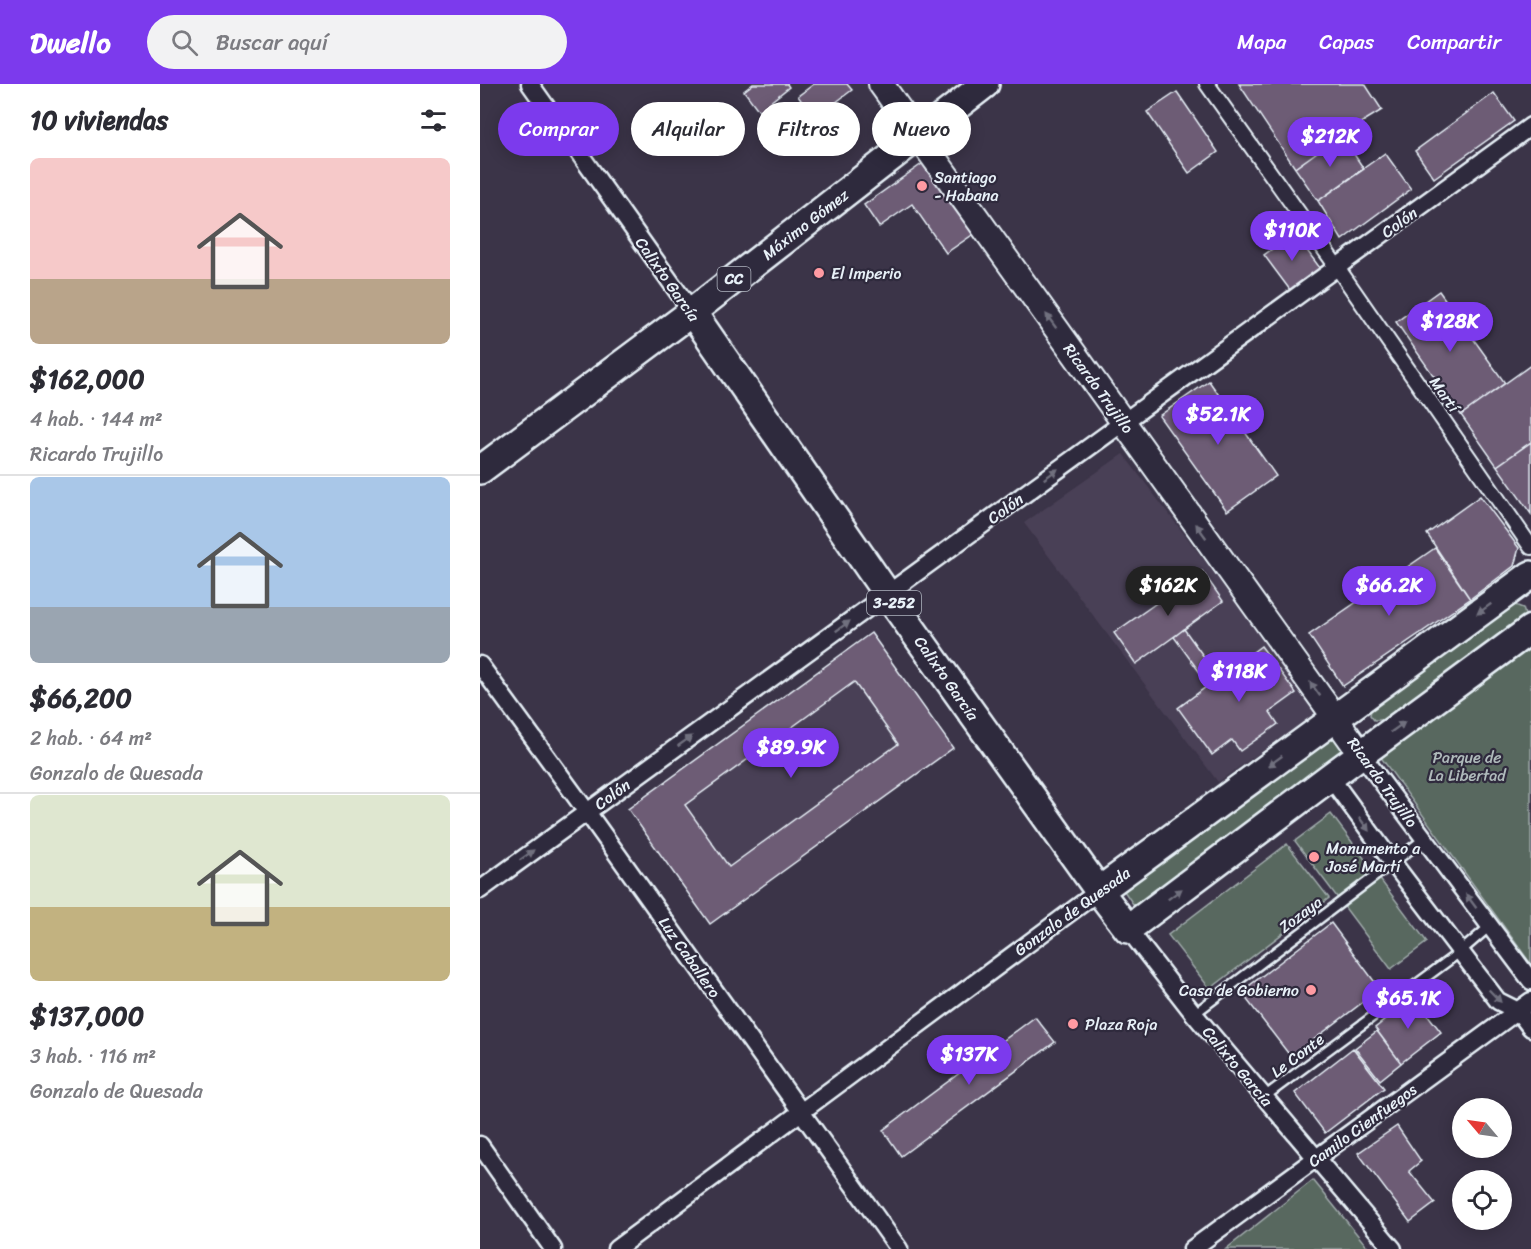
<!DOCTYPE html>
<html lang="es">
<meta charset="utf-8">
<style>
:root{--surface:#fff;--page:#f2f2f3;--text:#2b2b33;--muted:#7c7c81;--line:#e1e1e2;--accent:#7c3aed}
body{margin:0;font-family:Sriracha,sans-serif;background:var(--page);color:var(--text);height:100vh;display:flex;flex-direction:column;font-size:22px;white-space:nowrap}
*{box-sizing:border-box;margin:0}
p{font-size:20px;color:var(--muted)}
.icon{flex:none;width:33px;height:33px;fill:none;stroke:currentColor;stroke-width:2;stroke-linecap:round;stroke-linejoin:round}
.map{position:relative;flex:1;overflow:hidden}
.drawer{display:flex;flex-direction:column;background:var(--surface);width:480px}
.drawer>*{flex:none}
.top-card{position:absolute;left:18px;top:18px;width:570px;height:54px;display:flex;gap:12px}
.needle{width:39px;rotate:299deg}
.fabs{position:absolute;left:972px;top:1014px;display:grid;gap:12px}
.fabs a{display:grid;place-items:center;width:60px;height:60px;border-radius:50%;background:var(--surface);box-shadow:0 3px 15px #0003;font-size:30px}
.price{position:absolute;translate:-50% -51px;padding:0 14px;border-radius:21px;background:var(--accent);color:#fff;font-size:20px;line-height:39px;filter:drop-shadow(0 2px 3px #0008)}
.price::after{content:'';position:absolute;left:50%;top:36px;width:18px;height:14px;margin-left:-9px;background:inherit;clip-path:polygon(0 0,100% 0,50% 100%)}
.price.active{background:#222;color:#fff}
ul{padding:0;list-style:none}
li{display:grid;align-content:center;gap:12px;height:318px;padding:0 30px}
li+li{border-top:2px solid var(--line)}
li span{display:grid;place-items:center;height:186px;border-radius:9px;color:#555}
li>.icon{margin-inline-start:auto}
span .icon{width:108px;height:108px;fill:#fffc;stroke-width:1}
li b{font-size:26px}
h2{display:flex;justify-content:space-between;align-items:center;height:72px;padding:0 30px;font-size:26px}
.pill{padding:0 21px;border-radius:27px;background:var(--surface);box-shadow:0 3px 15px #0003;font-size:21px;line-height:54px}
.pill.active{background:var(--accent);color:#fff}
header{display:flex;align-items:center;gap:36px;box-sizing:border-box;height:84px;padding:0 30px;background:var(--accent);color:#fff}
header strong{font-size:28px}
nav{display:flex;gap:33px;margin-inline-start:auto;font-size:21px}
.search{width:420px;height:54px;background:var(--page);display:flex;align-items:center;gap:15px;box-sizing:border-box;padding:0 21px;border-radius:33px;color:var(--muted);font-size:22px}
main{display:flex;flex:1;min-height:0}
.map>svg:first-child{display:block}
</style>
<header>
<strong>Dwello</strong>
<div class="search"><svg class="icon" aria-label="search" viewBox="0 0 24 24"><circle cx="10" cy="10" r="6"/><path d="M15 15l6 6"/></svg>Buscar aquí</div>
<nav><a>Mapa</a><a>Capas</a><a>Compartir</a></nav>
</header>
<main>
<section class="drawer">
<h2>10 viviendas<svg class="icon" aria-label="filters" viewBox="0 0 24 24"><path d="M4 7h16M4 17h16"/><circle cx="9" cy="7" r="2"/><circle cx="15" cy="17" r="2"/></svg></h2>
<ul>
<li><span style="background:linear-gradient(#f6c9c9 65%,#b9a48a 0)"><svg class="icon" aria-label="home" viewBox="0 0 24 24"><path d="M3 11l9-7 9 7M6 9v11h12V9"/></svg></span><div><b>$162,000</b><p>4 hab. · 144 m²</p><p>Ricardo Trujillo</p></div></li>
<li><span style="background:linear-gradient(#a9c7e8 70%,#9aa5b1 0)"><svg class="icon" aria-label="home" viewBox="0 0 24 24"><path d="M3 11l9-7 9 7M6 9v11h12V9"/></svg></span><div><b>$66,200</b><p>2 hab. · 64 m²</p><p>Gonzalo de Quesada</p></div></li>
<li><span style="background:linear-gradient(#dfe7d0 60%,#c2b280 0)"><svg class="icon" aria-label="home" viewBox="0 0 24 24"><path d="M3 11l9-7 9 7M6 9v11h12V9"/></svg></span><div><b>$137,000</b><p>3 hab. · 116 m²</p><p>Gonzalo de Quesada</p></div></li>
</ul>
</section>
<div class="map">
<svg width="1051" height="1165" viewBox="0 0 1051 1165">
<rect width="100%" height="100%" fill="#3b3448"/>
<filter id="ink" filterUnits="userSpaceOnUse"><feTurbulence type="fractalNoise" baseFrequency=".0167" numOctaves="2"/><feDisplacementMap in="SourceGraphic" scale="12" xChannelSelector="R" yChannelSelector="G"/><feConvolveMatrix kernelMatrix="1 2 1 2 8 2 1 2 1" color-interpolation-filters="sRGB"/></filter>
<g filter="url(#ink)">
<!-- built -->
<path fill="#4a4056" d="M643 370 839 627 738 698 544 439Z
M391 549 473 664 230 840 148 725Z"/>
<!-- green -->
<path fill="#59685f" stroke="#a0acac" stroke-width="1.5" d="M1035 521 1043 524 1045 531 1042 538 903 636H894L890 631 892 620 1026 526Z
M1051 557V880L897 668Z
M854 649 867 669 657 826 642 804Z
M851 730 947 858 911 885 815 757Z
M807 760 849 814 730 905 688 851Z
M833 1096 889 1165H746Z"/>
<!-- building -->
<path fill="#6d5b75" stroke="#e8f1f8" stroke-width="1.5" fill-rule="evenodd" d="M273 0H307L309 3 279 27 264 7Z
M334 0H367L372 6 334 35 318 12Z
M759 0H885L902 26 861 51 815 84Z
M697 8 738 68 709 89 667 28Z
M1014 9 1034 37 954 94 935 67Z
M861 51 884 85 838 117 815 84Z
M905 69 931 105 862 156 838 117Z
M449 75 498 147 466 169 432 120 399 143 384 121Z
M814 149 840 184 810 206 784 171Z
M959 207 1025 299 981 331 916 238Z
M1051 281V358L1017 382 981 331Z
M729 297 796 392 747 427 679 332Z
M1051 358V430L1017 382Z
M1000 412 1039 464 1034 482 990 515 947 450Z
M955 464 990 515 863 602 829 551Z
M722 487 743 517 656 580 634 549Z
M704 545 739 594 729 601 694 553Z
M391 549 473 664 230 840 148 725ZM374 598 418 660 249 783 205 721Z
M781 562 816 609 790 628 798 640 760 667 752 656 732 671 698 624Z
M851 839 900 905 811 973 761 908Z
M934 913 961 948 921 979 895 944Z
M555 933 575 958 421 1072 403 1046Z
M897 947 921 979 900 996 875 964Z
M873 964 904 1004 845 1049 815 1009Z
M917 1042 941 1077 929 1087 955 1119 930 1138 878 1069Z"/>
<g fill="none" stroke-linecap="round" stroke-linejoin="round">
<!-- service casing -->
<g stroke="#e8f1f8" stroke-width="13">
<path id="service" d="M714 930 944 755
M784 1013 980 868 1010 842"/>
</g>
<!-- pedestrian casing -->
<g stroke="#e8f1f8" stroke-width="18">
<path id="pedestrian" d="M727 0 857 183 1051 463"/>
</g>
<!-- minor casing -->
<g stroke="#e8f1f8" stroke-width="21">
<path id="minor" d="M50 0 212 228
M0 581 107 728 419 1165
M881 670 1051 897
M850 693 913 779 1018 917 1038 927 1051 944
M0 806 1051 42
M648 845 714 930 913 1165
M0 1061 73 1165
M136 1165 619 807
M712 1165 1051 917"/>
</g>
<!-- secondary casing -->
<g stroke="#e8f1f8" stroke-width="28">
<path id="secondary" d="M401 0 881 670"/>
</g>
<!-- primary casing -->
<g stroke="#e8f1f8" stroke-width="32">
<path id="primary" d="M212 228 407 510 619 807 648 845 850 693 1051 545
M0 386 212 228 505 0
M619 807 1051 491"/>
</g>
<!-- service -->
<use href="#service" stroke="#2f2a3d" stroke-width="8"/>
<!-- pedestrian -->
<use href="#pedestrian" stroke="#2f2a3d" stroke-width="14"/>
<!-- minor -->
<use href="#minor" stroke="#2f2a3d" stroke-width="16"/>
<!-- secondary -->
<use href="#secondary" stroke="#2f2a3d" stroke-width="24"/>
<!-- primary -->
<use href="#primary" stroke="#2f2a3d" stroke-width="27"/>
</g>
<!-- one-way arrows -->
<defs><path id="oneway-solid" d="M-6-.8H1V-3.2L6.5 0L1 3.2V.8H-6Z" transform="scale(1.5)"/></defs>
<g fill="#70707e">
<use href="#oneway-solid" transform="translate(571 237) rotate(-126)"/>
<use href="#oneway-solid" transform="translate(571 390) rotate(-36)"/>
<use href="#oneway-solid" transform="translate(721 447) rotate(-126)"/>
<use href="#oneway-solid" transform="translate(1004 525) rotate(144)"/>
<use href="#oneway-solid" transform="translate(363 542) rotate(-36)"/>
<use href="#oneway-solid" transform="translate(835 605) rotate(-126)"/>
<use href="#oneway-solid" transform="translate(918 643) rotate(-36)"/>
<use href="#oneway-solid" transform="translate(205 657) rotate(-36)"/>
<use href="#oneway-solid" transform="translate(795 677) rotate(144)"/>
<use href="#oneway-solid" transform="translate(884 740) rotate(54)"/>
<use href="#oneway-solid" transform="translate(47 771) rotate(-36)"/>
<use href="#oneway-solid" transform="translate(695 810) rotate(-37)"/>
<use href="#oneway-solid" transform="translate(991 817) rotate(-127)"/>
<use href="#oneway-solid" transform="translate(1015 912) rotate(46)"/>
</g>
</g>
<!-- markers -->
<g fill="#ff9aa2" stroke="#2f2a3d" stroke-width="2">
<circle cx="442" cy="102" r="6"/>
<circle cx="339" cy="189" r="6"/>
<circle cx="834" cy="773" r="6"/>
<circle cx="831" cy="906" r="6"/>
<circle cx="593" cy="940" r="6"/>
</g>
<g text-anchor="middle" stroke-width="4.5" stroke-linejoin="round" paint-order="stroke">
<!-- shield labels -->
<g fill="#2f2a3d" stroke="#b0b5c0" stroke-width="1.5">
<rect x="237.5" y="183" width="33" height="24" rx="4.5"/>
<rect x="387" y="507" width="54" height="24" rx="4.5"/>
</g>
<g font-size="15" font-weight="bold" fill="#e8f1f8">
<text x="254" y="200">CC</text>
<text x="414" y="524">3-252</text>
</g>
<!-- poi labels -->
<g font-size="16" fill="#e8f1f8" stroke="#2f2a3d" text-anchor="start">
<text x="454" y="99">Santiago<tspan x="454" dy="18">- Habana</tspan></text>
<text x="351" y="195">El Imperio</text>
<text x="846" y="770">Monumento a<tspan x="846" dy="18">José Martí</tspan></text>
<text x="819" y="912" text-anchor="end">Casa de Gobierno</text>
<text x="605" y="946">Plaza Roja</text>
</g>
<!-- street labels -->
<g font-size="16" fill="#e8f1f8" stroke="#2f2a3d">
<text transform="translate(919 138) rotate(-36)" y="6">Colón</text>
<text transform="translate(325 140) rotate(-38)" y="6">Máximo Gómez</text>
<text transform="translate(188 195) rotate(55)" y="6">Calixto García</text>
<text transform="translate(619 304) rotate(54)" y="6">Ricardo Trujillo</text>
<text transform="translate(965 310) rotate(55)" y="6">Martí</text>
<text transform="translate(525 424) rotate(-36)" y="6">Colón</text>
<text transform="translate(467 594) rotate(55)" y="6">Calixto García</text>
<text transform="translate(903 698) rotate(54)" y="6">Ricardo Trujillo</text>
<text transform="translate(132 710) rotate(-36)" y="6">Colón</text>
<text transform="translate(592 827) rotate(-36)" y="6">Gonzalo de Quesada</text>
<text transform="translate(820 830) rotate(-37)" y="6">Zozaya</text>
<text transform="translate(210 873) rotate(55)" y="6">Luz Caballero</text>
<text transform="translate(817 971) rotate(-37)" y="6">Le Conte</text>
<text transform="translate(758 982) rotate(50)" y="6">Calixto García</text>
<text transform="translate(882 1041) rotate(-36)" y="6">Camilo Cienfuegos</text>
</g>
<!-- park labels -->
<g font-size="16" fill="#afbabb" stroke="#2f2a3d">
<text x="987" y="679">Parque de<tspan x="987" dy="18">La Libertad</tspan></text>
</g>
</g>
</svg>
<div class="fabs">
<a><svg class="needle" viewBox="-14 -14 28 28"><path d="M0-13l5 13h-10z" fill="#e53935"/><path d="M0 13l5-13h-10z" fill="#7c7c81"/></svg></a>
<a><svg class="icon" aria-label="locate" viewBox="0 0 24 24"><circle cx="12" cy="12" r="6"/><path d="M12 2v4M12 18v4M2 12h4M18 12h4"/></svg></a>
</div>
<b class="price" style="left:850px;top:84px">$212K</b>
<b class="price" style="left:812px;top:178px">$110K</b>
<b class="price" style="left:970px;top:269px">$128K</b>
<b class="price" style="left:738px;top:362px">$52.1K</b>
<b class="price active" style="left:688px;top:533px">$162K</b>
<b class="price" style="left:909px;top:533px">$66.2K</b>
<b class="price" style="left:759px;top:619px">$118K</b>
<b class="price" style="left:311px;top:695px">$89.9K</b>
<b class="price" style="left:928px;top:946px">$65.1K</b>
<b class="price" style="left:489px;top:1002px">$137K</b>
<div class="top-card">
<a class="pill active">Comprar</a>
<a class="pill">Alquilar</a>
<a class="pill">Filtros</a>
<a class="pill">Nuevo</a>
</div>
</div>
</main>
